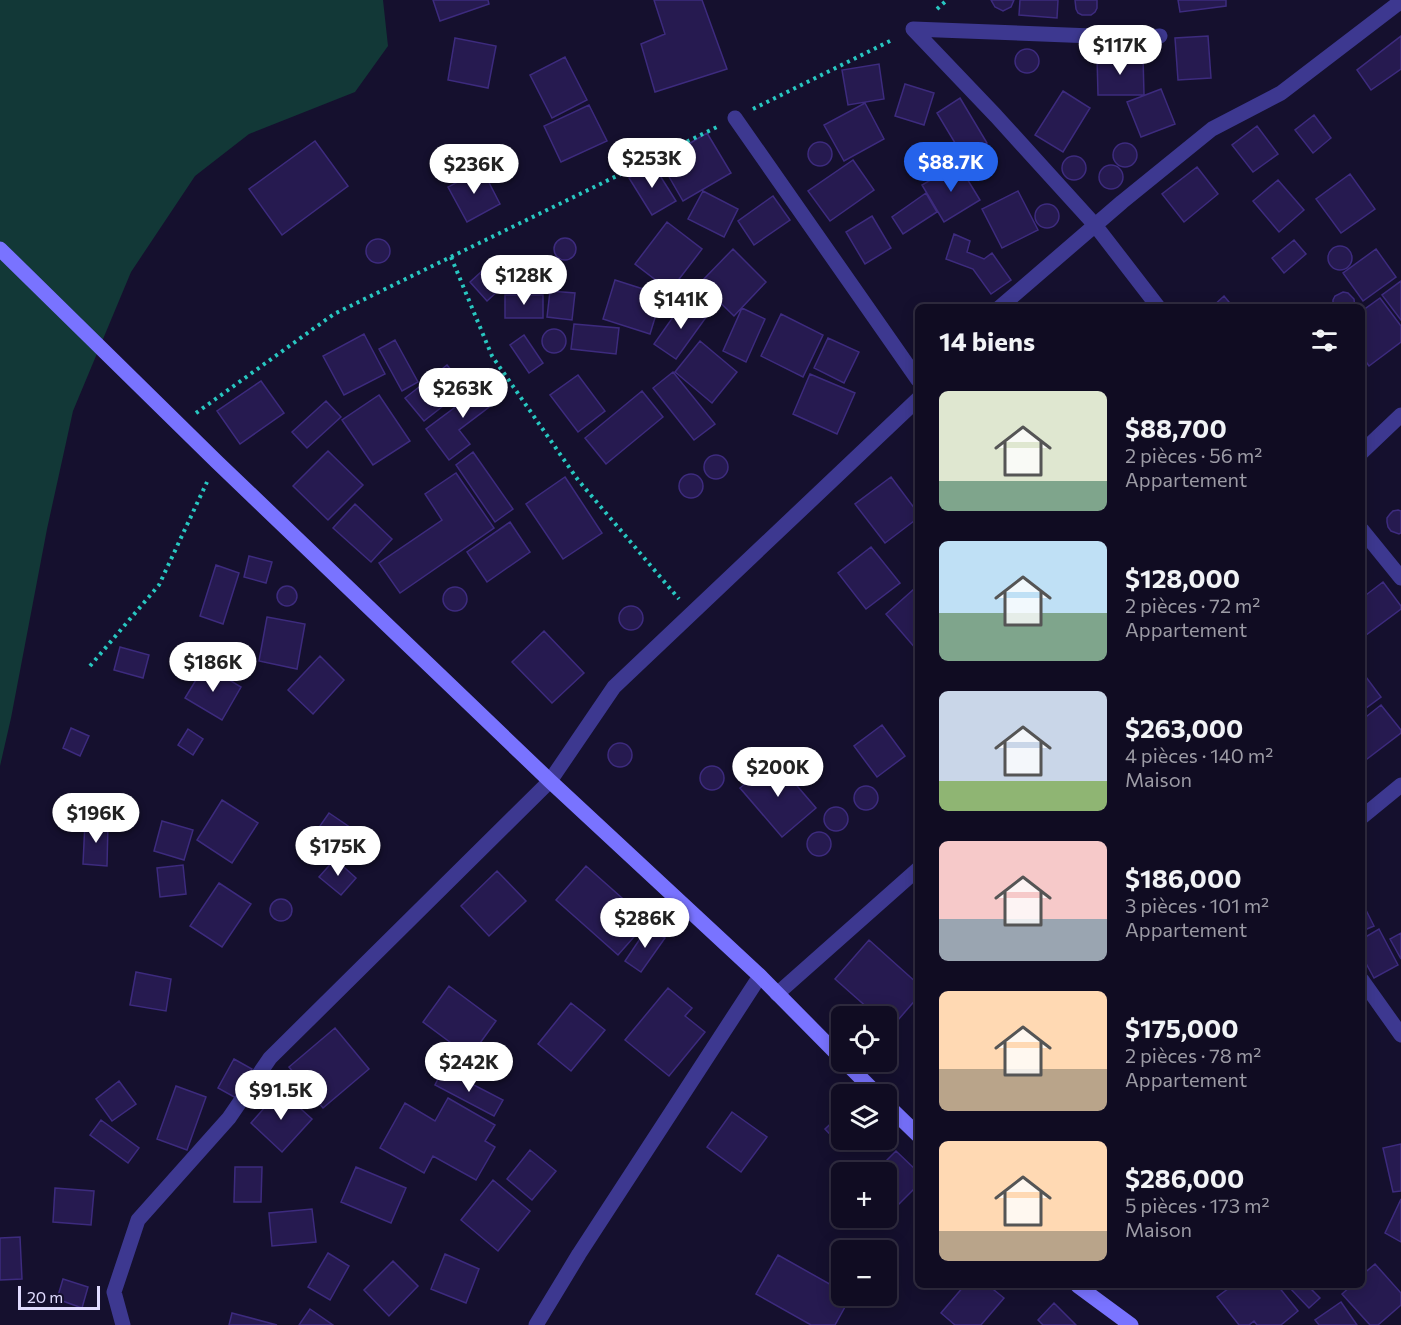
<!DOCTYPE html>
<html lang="fr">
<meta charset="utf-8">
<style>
:root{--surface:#100c22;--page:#19152a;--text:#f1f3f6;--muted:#9c9ba5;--line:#302c40;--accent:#2563eb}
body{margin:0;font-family:Commissioner,sans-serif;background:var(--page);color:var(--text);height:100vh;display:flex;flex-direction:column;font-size:22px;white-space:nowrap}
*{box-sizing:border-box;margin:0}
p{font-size:20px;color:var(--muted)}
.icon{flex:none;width:33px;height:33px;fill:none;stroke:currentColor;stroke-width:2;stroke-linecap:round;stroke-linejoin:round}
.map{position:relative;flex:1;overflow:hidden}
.side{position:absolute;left:915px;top:304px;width:450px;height:984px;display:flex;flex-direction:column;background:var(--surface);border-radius:9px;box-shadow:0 3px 15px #0003,0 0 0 2px var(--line)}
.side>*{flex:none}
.controls{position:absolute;left:831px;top:1006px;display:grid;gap:12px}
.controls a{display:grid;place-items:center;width:66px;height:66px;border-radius:9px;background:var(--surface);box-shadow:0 3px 15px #0003,0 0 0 2px var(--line);font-size:30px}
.scale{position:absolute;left:18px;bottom:15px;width:82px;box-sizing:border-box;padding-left:6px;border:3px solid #e1dcff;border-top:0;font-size:16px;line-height:21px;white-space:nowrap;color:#e1dcff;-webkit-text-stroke:4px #15102e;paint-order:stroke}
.price{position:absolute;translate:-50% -51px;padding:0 14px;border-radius:21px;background:#fff;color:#222;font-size:20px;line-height:39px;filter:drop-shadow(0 2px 3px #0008)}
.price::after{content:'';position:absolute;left:50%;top:36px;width:18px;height:14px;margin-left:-9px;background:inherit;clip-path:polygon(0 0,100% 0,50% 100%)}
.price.selected{background:var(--accent);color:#fff}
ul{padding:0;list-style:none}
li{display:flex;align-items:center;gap:18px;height:150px;padding:0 24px}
li span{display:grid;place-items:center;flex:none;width:168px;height:120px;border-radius:9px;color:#555}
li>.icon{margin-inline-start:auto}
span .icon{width:72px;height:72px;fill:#fffc;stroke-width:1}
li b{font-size:26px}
h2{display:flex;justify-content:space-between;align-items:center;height:72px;padding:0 24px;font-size:26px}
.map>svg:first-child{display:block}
</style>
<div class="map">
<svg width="1401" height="1325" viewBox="0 0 1401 1325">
<rect width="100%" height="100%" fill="#15102e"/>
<!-- green -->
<path fill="#123837" d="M0 0H383L388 46 355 92 249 134 195 176 131 272 73 411 47 529 11 718 0 766Z"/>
<!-- building -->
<path fill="#261a50" stroke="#3d2b7e" stroke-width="1.5" d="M433 0H488L489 4 440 21Z
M654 0H702L727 69 655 92 641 44 665 34Z
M991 0H1014L1011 7 1003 11 995 7Z
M1020 0H1058L1057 18 1019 15Z
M1075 0H1097V8L1095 12 1091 15H1082L1078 13 1076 9Z
M1178 0H1226V6L1180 12Z
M1208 36 1211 78 1178 80 1175 38Z
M1401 36V69L1371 90 1357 70Z
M455 38 496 46 488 88 448 80Z
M1015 61a12 12 0 1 1 24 0a12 12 0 1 1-24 0Z
M1097 56H1143L1144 95H1098Z
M565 57 587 100 552 118 530 75Z
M879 64 884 99 848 105 842 70Z
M905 84 934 93 924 125 895 116Z
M1161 89 1175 124 1141 137 1127 102Z
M1063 91 1090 108 1063 152 1035 135Z
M960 98 987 143 964 158 937 113Z
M865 103 884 139 844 161 824 125Z
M589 105 607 141 561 162 544 126Z
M1314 115 1331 138 1313 153 1295 130Z
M1257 126 1278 154 1253 172 1232 145Z
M707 133 731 173 683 201 660 161Z
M315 141 348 186 282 235 249 189Z
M808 154a12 12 0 1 1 24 0a12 12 0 1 1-24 0Z
M1113 155a12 12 0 1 1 24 0a12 12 0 1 1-24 0Z
M970 162a12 12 0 1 1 24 0a12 12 0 1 1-24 0Z
M1062 168a12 12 0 1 1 24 0a12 12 0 1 1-24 0Z
M853 160 874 190 830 221 808 191Z
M652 163 676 201 652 215 629 178Z
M958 164 980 200 944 222 922 185Z
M1099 177a12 12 0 1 1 24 0a12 12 0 1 1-24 0Z
M1197 167 1218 194 1184 222 1162 194Z
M482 169 500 204 467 222 448 187Z
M1350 174 1375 209 1341 233 1316 199Z
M1278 180 1304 210 1279 232 1253 201Z
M703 191 738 209 724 237 688 219Z
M1018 191 1038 230 1002 248 982 209Z
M926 193 937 212 903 234 892 217Z
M773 196 790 220 754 245 738 221Z
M1035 216a12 12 0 1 1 24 0a12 12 0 1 1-24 0Z
M872 216 891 248 865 264 846 232Z
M667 222 702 249 670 291 635 264Z
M954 234 970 241 967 252 984 259 992 253 1011 280 991 294 973 269 946 259Z
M554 249a11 11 0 1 1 22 0a11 11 0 1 1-22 0Z
M366 251a12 12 0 1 1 24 0a12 12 0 1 1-24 0Z
M1294 240 1306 254 1284 273 1272 258Z
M1328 258a12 12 0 1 1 24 0a12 12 0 1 1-24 0Z
M733 249 766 282 734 316 700 283Z
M1376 249 1396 277 1363 301 1343 273Z
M493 261 510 280 487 301 470 282Z
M615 280 662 295 650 334 603 319Z
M1401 281V320L1382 295Z
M550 291 575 293 572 320 547 317Z
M1343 292 1348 293 1354 299 1355 308H1333V300L1335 296Z
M505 295H543V318H505Z
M1224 296 1234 308H1211Z
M1380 298 1401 326V342L1369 366 1362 356V311Z
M685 300 707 316 676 359 654 344Z
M742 308 765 319 746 362 723 351Z
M781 314 823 335 803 377 761 356Z
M574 324 619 328 616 354 571 349Z
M542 341a12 12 0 1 1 24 0a12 12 0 1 1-24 0Z
M364 334 385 374 344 395 323 356Z
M524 335 543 363 529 373 510 345Z
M828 338 859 352 844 383 814 368Z
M395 340 418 382 402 391 379 349Z
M700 341 737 372 712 403 675 372Z
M447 365 466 388 424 421 405 398Z
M673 372 715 424 694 440 653 388Z
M810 374 855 393 837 434 793 414Z
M578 375 605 411 578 432 550 395Z
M493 379 505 395 459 430 470 444 449 460 426 429Z
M261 381 284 413 240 444 217 411Z
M642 391 663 417 606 464 585 438Z
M379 395 410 441 373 465 342 420Z
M326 401 341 417 307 448 292 432Z
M328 451 363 485 328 520 293 486Z
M473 452 513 509 495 522 456 465Z
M704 467a12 12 0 1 1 24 0a12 12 0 1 1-24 0Z
M456 473 494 528 400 593 379 563 442 520 425 494Z
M679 486a12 12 0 1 1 24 0a12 12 0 1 1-24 0Z
M565 477 602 533 563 559 526 504Z
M891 477 918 513V518L885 543 855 504Z
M355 504 392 539 371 562 333 528Z
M1398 510 1401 511V533L1399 534 1391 531 1388 527 1387 522V518L1390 514 1393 511Z
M510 522 530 552 487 582 467 552Z
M871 547 900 583 866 609 838 573Z
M249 556 272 562 266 583 244 577Z
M216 565 239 573 223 624 200 616Z
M1383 582 1401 606V609L1362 638V598Z
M277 596a10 10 0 1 1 20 0a10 10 0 1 1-20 0Z
M443 599a12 12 0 1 1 24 0a12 12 0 1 1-24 0Z
M914 589 918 593V647L916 649 886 614Z
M619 618a12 12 0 1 1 24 0a12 12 0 1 1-24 0Z
M267 617 305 624 297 669 259 661Z
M544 631 584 673 552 703 512 662Z
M120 647 149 655 143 678 114 670Z
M320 656 344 680 313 714 288 690Z
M205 665 241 687 222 720 185 698Z
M1363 673 1381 697 1362 711V674Z
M1381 705 1401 730V733L1363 762 1362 720Z
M882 725 905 756 877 777 854 746Z
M71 728 89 736 80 756 63 748Z
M188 729 203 739 193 755 178 745Z
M608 755a12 12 0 1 1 24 0a12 12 0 1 1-24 0Z
M774 759 816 808 782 837 740 788Z
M700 778a12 12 0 1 1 24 0a12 12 0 1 1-24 0Z
M854 798a12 12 0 1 1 24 0a12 12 0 1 1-24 0Z
M222 800 258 823 232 863 197 840Z
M824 819a12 12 0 1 1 24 0a12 12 0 1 1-24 0Z
M329 813 354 830 338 853 313 836Z
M162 821 193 830 184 860 154 851Z
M85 822 108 823 107 866 83 864Z
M807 844a12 12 0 1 1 24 0a12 12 0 1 1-24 0Z
M335 859 356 878 341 895 319 877Z
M183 865 186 894 160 897 157 868Z
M586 866 648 921 618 955 556 900Z
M497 871 526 901 489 936 461 906Z
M219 883 251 904 222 947 190 926Z
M270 910a11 11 0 1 1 22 0a11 11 0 1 1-22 0Z
M1362 902 1374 926 1362 931Z
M648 927 665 938 641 972 625 961Z
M1379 929 1398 965 1374 978 1362 956V939Z
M1401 933V959L1390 939Z
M869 940 918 984V997L891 1028 886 1025V1017H878L835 979Z
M136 972 171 979 166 1011 130 1005Z
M449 986 496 1021 470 1057 423 1022Z
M668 988 692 1008 685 1016 705 1032 669 1076 625 1040Z
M571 1003 605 1030 571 1071 538 1044Z
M335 1028 369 1069 323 1108 289 1067Z
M234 1059 252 1069 236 1098 218 1088Z
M443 1069 503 1100 494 1116 435 1085Z
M119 1081 136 1104 112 1121 96 1099Z
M176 1086 206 1097 187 1150 157 1139Z
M280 1090 312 1119 282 1152 251 1123Z
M448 1098 495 1125 485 1141 495 1147 476 1180 433 1156 424 1173 380 1148 405 1103 435 1121Z
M732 1112 767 1137 741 1172 707 1147Z
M840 1115 842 1116V1140H847L841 1146 825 1129Z
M101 1120 139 1148 128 1163 90 1135Z
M1401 1144V1191L1393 1192 1383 1148Z
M530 1150 556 1171 532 1200 507 1179Z
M896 1151 918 1172V1185L893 1210 886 1204V1173H874Z
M235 1167H262L261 1202H234Z
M356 1167 406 1188 391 1223 341 1202Z
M493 1180 530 1211 498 1251 461 1220Z
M55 1188 94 1191 91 1225 53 1222Z
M1401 1199V1242L1385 1233Z
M312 1209 316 1242 272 1246 269 1213Z
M20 1237 22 1279 0 1280V1238Z
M328 1253 349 1266 330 1300 308 1287Z
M445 1254 479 1269 466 1303 431 1289Z
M778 1255 842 1291V1296H851L835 1325H811L756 1294Z
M393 1261 418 1286 389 1316 364 1290Z
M1375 1264 1401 1293V1305L1378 1325H1370L1342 1294 1351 1286H1362V1275Z
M63 1279 88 1287 82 1308 57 1299Z
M964 1286H989L1004 1298 981 1325H955L941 1313Z
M1232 1286H1278L1298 1311 1281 1325H1257L1254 1321 1249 1325H1239L1217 1297Z
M1288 1286H1308L1320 1298 1309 1308Z
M1341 1302 1357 1325H1319L1315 1320Z
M1054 1303 1076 1325H1043L1038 1320Z
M310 1309 333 1325H299Z
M232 1313 277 1325H229Z"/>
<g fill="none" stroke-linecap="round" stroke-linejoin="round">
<!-- path -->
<path stroke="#28c7c1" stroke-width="4" stroke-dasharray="3 4.5" stroke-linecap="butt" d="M937 9 947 0
M753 109 894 39
M451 257 492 356 578 480 679 599
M196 413 334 314 717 127
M90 666 159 585 207 482"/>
<!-- street -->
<path stroke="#3d3890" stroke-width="15" d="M913 29 996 116 1095 225 1159 308
M913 29 1144 38 1160 36
M735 118 918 380
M999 308 1122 202 1212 129 1281 93 1396 5 1401 3
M1362 452 1401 415
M1362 530 1401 578
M1362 817 1401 785
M1362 980 1401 1035
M777 994 918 869
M123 1325 114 1292 138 1220 229 1118 270 1058 550 781 614 687 918 399
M536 1325 579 1254 760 976"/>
<!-- secondary -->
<path stroke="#7973ff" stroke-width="15" d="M0 249 217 462 550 781 760 976 842 1059
M845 1062 878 1095
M886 1104 918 1135
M1078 1286 1131 1325"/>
</g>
</svg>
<div class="controls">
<a><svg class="icon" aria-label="locate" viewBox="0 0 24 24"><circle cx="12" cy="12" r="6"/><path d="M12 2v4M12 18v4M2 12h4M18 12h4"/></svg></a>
<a><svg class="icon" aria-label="layers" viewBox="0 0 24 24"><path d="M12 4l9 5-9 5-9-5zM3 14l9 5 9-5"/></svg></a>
<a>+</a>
<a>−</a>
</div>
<div class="scale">20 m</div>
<b class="price" style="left:1120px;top:76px">$117K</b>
<b class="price" style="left:652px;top:189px">$253K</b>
<b class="price selected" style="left:951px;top:193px">$88.7K</b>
<b class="price" style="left:474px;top:195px">$236K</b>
<b class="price" style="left:524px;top:306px">$128K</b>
<b class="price" style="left:681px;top:330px">$141K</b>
<b class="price" style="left:463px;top:419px">$263K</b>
<b class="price" style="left:213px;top:693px">$186K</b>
<b class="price" style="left:778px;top:798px">$200K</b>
<b class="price" style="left:96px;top:844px">$196K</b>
<b class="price" style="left:338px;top:877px">$175K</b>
<b class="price" style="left:645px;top:949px">$286K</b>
<b class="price" style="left:469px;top:1093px">$242K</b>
<b class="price" style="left:281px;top:1121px">$91.5K</b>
<section class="side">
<h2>14 biens<svg class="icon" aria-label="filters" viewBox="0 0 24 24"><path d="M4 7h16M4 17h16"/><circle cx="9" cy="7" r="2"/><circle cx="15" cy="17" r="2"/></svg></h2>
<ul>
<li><span style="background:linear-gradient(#dfe7d0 75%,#7fa58c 0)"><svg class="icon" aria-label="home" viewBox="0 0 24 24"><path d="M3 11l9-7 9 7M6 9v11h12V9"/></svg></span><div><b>$88,700</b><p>2 pièces · 56 m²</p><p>Appartement</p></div></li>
<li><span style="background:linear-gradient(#bfe0f5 60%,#7fa58c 0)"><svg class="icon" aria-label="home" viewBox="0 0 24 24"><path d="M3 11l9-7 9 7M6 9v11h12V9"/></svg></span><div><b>$128,000</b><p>2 pièces · 72 m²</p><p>Appartement</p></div></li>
<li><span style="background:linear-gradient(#c9d6e8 75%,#8fb573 0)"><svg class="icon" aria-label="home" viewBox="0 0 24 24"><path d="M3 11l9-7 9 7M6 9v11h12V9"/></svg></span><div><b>$263,000</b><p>4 pièces · 140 m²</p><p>Maison</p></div></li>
<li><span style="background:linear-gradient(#f6c9c9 65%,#9aa5b1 0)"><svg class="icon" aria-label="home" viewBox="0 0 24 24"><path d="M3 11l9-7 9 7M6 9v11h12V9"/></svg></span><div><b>$186,000</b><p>3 pièces · 101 m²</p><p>Appartement</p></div></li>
<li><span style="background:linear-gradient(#ffd9b3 65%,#b9a48a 0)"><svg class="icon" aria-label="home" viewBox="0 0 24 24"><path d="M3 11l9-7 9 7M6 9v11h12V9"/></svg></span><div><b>$175,000</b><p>2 pièces · 78 m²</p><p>Appartement</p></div></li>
<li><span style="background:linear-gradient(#ffd9b3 75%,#b9a48a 0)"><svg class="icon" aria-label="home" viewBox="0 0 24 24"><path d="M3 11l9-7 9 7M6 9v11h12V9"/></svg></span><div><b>$286,000</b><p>5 pièces · 173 m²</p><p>Maison</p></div></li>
</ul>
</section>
</div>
